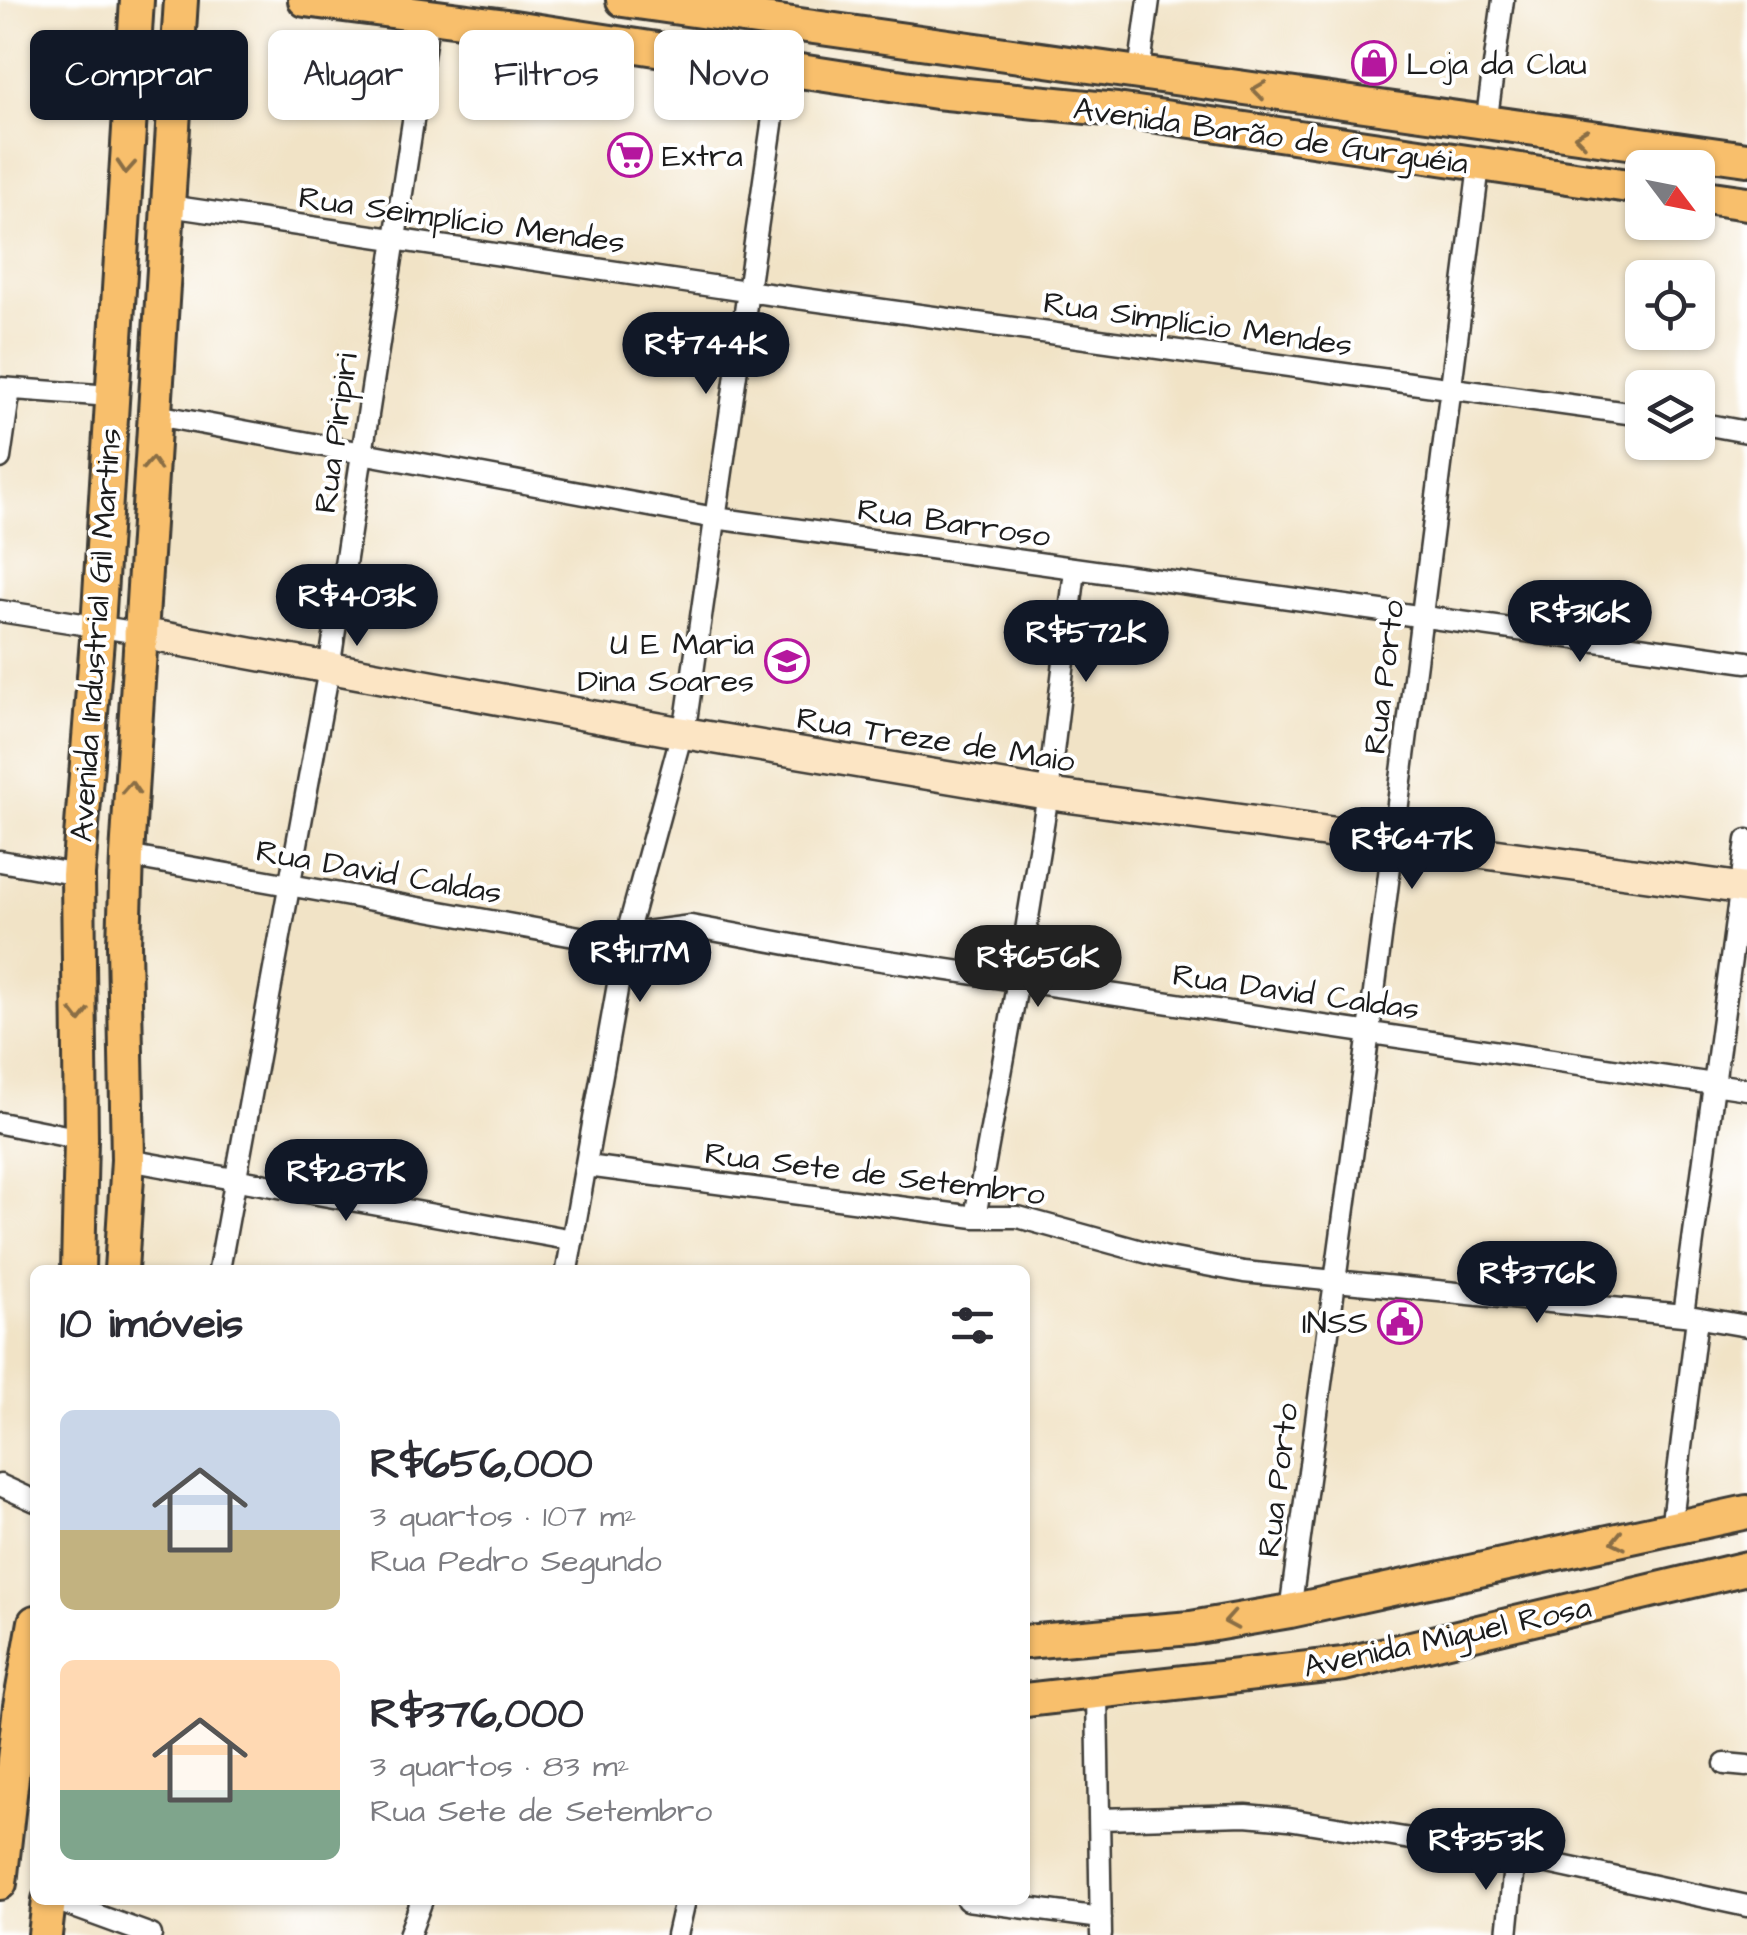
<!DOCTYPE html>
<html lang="pt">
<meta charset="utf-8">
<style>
:root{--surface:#fff;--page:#f2f2f3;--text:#2b2b33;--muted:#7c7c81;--accent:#111827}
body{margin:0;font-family:"Architects Daughter",sans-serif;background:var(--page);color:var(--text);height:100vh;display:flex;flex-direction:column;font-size:38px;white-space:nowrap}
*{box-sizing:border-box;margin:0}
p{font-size:32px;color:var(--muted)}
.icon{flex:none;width:55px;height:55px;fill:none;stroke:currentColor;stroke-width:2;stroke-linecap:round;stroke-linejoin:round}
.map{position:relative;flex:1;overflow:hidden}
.drawer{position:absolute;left:30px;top:1265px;width:1000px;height:640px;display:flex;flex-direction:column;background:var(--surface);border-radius:15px;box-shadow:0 2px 8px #0004}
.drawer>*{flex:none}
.hud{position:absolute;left:30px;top:30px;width:1000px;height:90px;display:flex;gap:20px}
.needle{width:65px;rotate:122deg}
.tools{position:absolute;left:1625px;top:150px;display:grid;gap:20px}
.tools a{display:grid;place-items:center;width:90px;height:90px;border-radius:15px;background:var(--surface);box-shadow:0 2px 8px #0004;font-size:50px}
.price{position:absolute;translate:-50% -85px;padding:0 22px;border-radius:35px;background:var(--accent);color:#fff;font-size:32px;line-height:65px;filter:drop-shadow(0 2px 5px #0008)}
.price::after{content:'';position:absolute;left:50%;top:60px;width:30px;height:22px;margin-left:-15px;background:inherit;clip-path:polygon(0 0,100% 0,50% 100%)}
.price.on{background:#222;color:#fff}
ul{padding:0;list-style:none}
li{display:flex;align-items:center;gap:30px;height:250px;padding:0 30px}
li span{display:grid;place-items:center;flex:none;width:280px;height:200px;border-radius:15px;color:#555}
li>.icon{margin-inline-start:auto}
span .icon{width:120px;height:120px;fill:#fffc;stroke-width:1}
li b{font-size:42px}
h2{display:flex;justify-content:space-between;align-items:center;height:120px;padding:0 30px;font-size:42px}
.tag{padding:0 35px;border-radius:15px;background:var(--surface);box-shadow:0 2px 8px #0004;font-size:35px;line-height:90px}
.tag.on{background:var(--accent);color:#fff}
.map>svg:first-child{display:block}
</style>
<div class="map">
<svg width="1747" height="1935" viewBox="0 0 1747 1935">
<rect width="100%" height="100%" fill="#fff"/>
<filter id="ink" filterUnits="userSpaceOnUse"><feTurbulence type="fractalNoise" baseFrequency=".01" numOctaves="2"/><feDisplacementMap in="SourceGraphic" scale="20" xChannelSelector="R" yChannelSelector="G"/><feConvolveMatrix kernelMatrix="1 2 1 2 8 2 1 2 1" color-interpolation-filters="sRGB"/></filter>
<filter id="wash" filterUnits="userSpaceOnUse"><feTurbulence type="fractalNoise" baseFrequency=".0048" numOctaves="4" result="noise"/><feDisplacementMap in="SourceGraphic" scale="40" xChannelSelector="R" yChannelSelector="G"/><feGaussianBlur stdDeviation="2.25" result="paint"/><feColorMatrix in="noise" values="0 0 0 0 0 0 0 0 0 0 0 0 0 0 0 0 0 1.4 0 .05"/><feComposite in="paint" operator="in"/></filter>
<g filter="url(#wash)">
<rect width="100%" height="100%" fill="#f1e3c6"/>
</g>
<g filter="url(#ink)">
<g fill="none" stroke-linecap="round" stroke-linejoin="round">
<!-- street casing -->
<g stroke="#3c3a36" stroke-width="25">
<path id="street" d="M1139 72 1149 0
M1486 124 1503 0
M169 206 746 291 1642 415
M0 388 111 396
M156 415 715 518 1747 662
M1698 423 1747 432
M0 458 10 389
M0 611 139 633
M127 856 591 939 691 926 841 954 1747 1089
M0 861 78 875
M0 1123 81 1139
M128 1160 573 1240
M587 1166 975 1217H1018L1163 1257 1244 1272 1683 1315 1747 1326
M975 1217 1018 980 1048 794 1075 570
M219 1270 329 669 429 17
M567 1270 627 934 687 714 780 69
M1683 1315 1747 840
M0 1485 35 1501
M1671 1529 1697 1318
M1290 1611 1369 1032 1479 166
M1097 1694 1101 1935
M1725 1764 1747 1766
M1099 1819 1246 1815 1288 1819 1515 1856 1747 1906
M55 1900 151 1935
M967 1900 1101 1918
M409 1935 422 1900
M677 1935 685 1900
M1507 1935 1515 1856"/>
</g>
<!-- secondary casing -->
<g stroke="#3c3a36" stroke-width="35">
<path id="secondary" d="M139 633 684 733 1048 794 1747 889"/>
</g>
<!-- primary casing -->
<g stroke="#3c3a36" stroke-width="38">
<path id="primary" d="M305 0 507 26 936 92 1117 110 1642 188
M623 0 1747 159
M1698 196 1747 203
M78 1270 81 1139 78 875 98 627 137 0
M121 1270 128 1160 124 944 127 856 181 0
M1025 1642 1191 1628 1290 1611 1747 1512
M1025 1700 1344 1664 1747 1568
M0 1883 20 1706 35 1622
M45 1935 49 1900"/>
</g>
<!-- street -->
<use href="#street" stroke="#fff" stroke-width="20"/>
<!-- secondary -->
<use href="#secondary" stroke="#fce5c4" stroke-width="30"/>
<!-- primary -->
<use href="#primary" stroke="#f8bf6c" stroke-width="32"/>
</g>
<!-- one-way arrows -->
<defs><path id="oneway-chevron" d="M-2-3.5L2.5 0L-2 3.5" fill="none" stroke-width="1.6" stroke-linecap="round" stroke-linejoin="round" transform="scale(2.5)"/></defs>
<g stroke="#8a6e44">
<use href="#oneway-chevron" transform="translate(1259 90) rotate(-172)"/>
<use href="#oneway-chevron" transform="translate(1581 137) rotate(-172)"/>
<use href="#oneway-chevron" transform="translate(126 167) rotate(94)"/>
<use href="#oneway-chevron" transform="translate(152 464) rotate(-86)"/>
<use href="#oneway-chevron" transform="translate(131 788) rotate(-87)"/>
<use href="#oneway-chevron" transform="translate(80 1015) rotate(90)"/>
<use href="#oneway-chevron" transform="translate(1618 1541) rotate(168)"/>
<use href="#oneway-chevron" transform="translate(1231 1621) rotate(170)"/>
</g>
</g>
<!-- icons -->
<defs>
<g id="shop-ring" transform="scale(2.25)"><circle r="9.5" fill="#fff" stroke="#b5179e" stroke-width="1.5"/><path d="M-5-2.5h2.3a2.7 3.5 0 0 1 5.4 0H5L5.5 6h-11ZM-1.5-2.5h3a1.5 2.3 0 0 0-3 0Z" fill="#b5179e"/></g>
<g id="supermarket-ring" transform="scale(2.25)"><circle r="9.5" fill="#fff" stroke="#b5179e" stroke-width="1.5"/><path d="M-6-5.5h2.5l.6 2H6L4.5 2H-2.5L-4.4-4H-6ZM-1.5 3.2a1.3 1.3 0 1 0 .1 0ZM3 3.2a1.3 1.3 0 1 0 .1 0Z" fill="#b5179e"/></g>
<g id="school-ring" transform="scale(2.25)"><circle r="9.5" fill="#fff" stroke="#b5179e" stroke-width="1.5"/><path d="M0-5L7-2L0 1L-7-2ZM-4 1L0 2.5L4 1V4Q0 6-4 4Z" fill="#b5179e"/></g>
<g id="civic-ring" transform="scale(2.25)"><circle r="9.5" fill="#fff" stroke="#b5179e" stroke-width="1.5"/><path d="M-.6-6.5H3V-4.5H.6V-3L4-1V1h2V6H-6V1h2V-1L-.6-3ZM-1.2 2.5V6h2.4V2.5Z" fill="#b5179e"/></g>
</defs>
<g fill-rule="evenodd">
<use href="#shop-ring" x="1374" y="63"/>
<use href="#supermarket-ring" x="630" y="155"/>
<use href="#school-ring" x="787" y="661"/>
<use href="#civic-ring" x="1400" y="1322"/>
</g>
<g text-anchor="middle" stroke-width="8" stroke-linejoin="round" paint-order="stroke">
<!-- poi labels -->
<g font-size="32" fill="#1c1c1c" stroke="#fff" text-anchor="start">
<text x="1406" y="74">Loja da Clau</text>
<text x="662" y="166">Extra</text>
<text x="754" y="654" text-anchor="end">U E Maria<tspan x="754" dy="37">Dina Soares</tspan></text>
<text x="1368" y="1333" text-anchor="end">INSS</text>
</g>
<!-- street labels -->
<g font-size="32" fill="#1c1c1c" stroke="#fff">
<text transform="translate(1271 135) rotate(8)" y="11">Avenida Barão de Gurguéia</text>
<text transform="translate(462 219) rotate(8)" y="11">Rua Seimplício Mendes</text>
<text transform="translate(1198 323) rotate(8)" y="11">Rua Simplício Mendes</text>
<text transform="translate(335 433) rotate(-82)" y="11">Rua Piripiri</text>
<text transform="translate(954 522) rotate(8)" y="11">Rua Barroso</text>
<text transform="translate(95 635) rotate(-86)" y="11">Avenida Industrial Gil Martins</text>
<text transform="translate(1383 677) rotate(-83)" y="11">Rua Porto</text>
<text transform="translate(936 739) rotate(9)" y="11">Rua Treze de Maio</text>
<text transform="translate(379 871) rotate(10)" y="11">Rua David Caldas</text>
<text transform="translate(1296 991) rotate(8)" y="11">Rua David Caldas</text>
<text transform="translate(875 1173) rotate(7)" y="11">Rua Sete de Setembro</text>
<text transform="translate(1277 1480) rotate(-83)" y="11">Rua Porto</text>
<text transform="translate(1447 1636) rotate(-12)" y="11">Avenida Miguel Rosa</text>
</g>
</g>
</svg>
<div class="tools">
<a><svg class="needle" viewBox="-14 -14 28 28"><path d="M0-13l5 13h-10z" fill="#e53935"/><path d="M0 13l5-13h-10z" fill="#7c7c81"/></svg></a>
<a><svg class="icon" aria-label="locate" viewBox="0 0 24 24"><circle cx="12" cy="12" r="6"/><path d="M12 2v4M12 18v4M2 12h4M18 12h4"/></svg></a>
<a><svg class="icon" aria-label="layers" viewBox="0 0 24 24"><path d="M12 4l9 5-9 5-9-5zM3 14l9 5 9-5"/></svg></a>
</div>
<b class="price" style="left:706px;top:397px">R$744K</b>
<b class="price" style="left:357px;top:649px">R$403K</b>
<b class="price" style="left:1580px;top:665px">R$316K</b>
<b class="price" style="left:1086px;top:685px">R$572K</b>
<b class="price" style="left:1412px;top:892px">R$647K</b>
<b class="price" style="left:640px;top:1005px">R$1.17M</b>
<b class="price on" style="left:1038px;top:1010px">R$656K</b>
<b class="price" style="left:346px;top:1224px">R$287K</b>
<b class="price" style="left:1537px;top:1326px">R$376K</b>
<b class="price" style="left:1486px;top:1893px">R$353K</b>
<div class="hud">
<a class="tag on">Comprar</a>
<a class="tag">Alugar</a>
<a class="tag">Filtros</a>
<a class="tag">Novo</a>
</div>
<section class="drawer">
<h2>10 imóveis<svg class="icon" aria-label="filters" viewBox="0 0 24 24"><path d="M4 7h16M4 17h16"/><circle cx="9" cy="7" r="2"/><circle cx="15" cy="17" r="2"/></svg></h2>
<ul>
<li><span style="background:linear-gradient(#c9d6e8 60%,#c2b280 0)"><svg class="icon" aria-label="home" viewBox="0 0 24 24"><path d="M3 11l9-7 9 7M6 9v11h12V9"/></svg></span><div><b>R$656,000</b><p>3 quartos · 107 m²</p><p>Rua Pedro Segundo</p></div></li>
<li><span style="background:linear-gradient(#ffd9b3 65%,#7fa58c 0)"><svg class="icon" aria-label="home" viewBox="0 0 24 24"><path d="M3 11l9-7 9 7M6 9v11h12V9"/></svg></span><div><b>R$376,000</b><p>3 quartos · 83 m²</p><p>Rua Sete de Setembro</p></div></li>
</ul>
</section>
</div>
